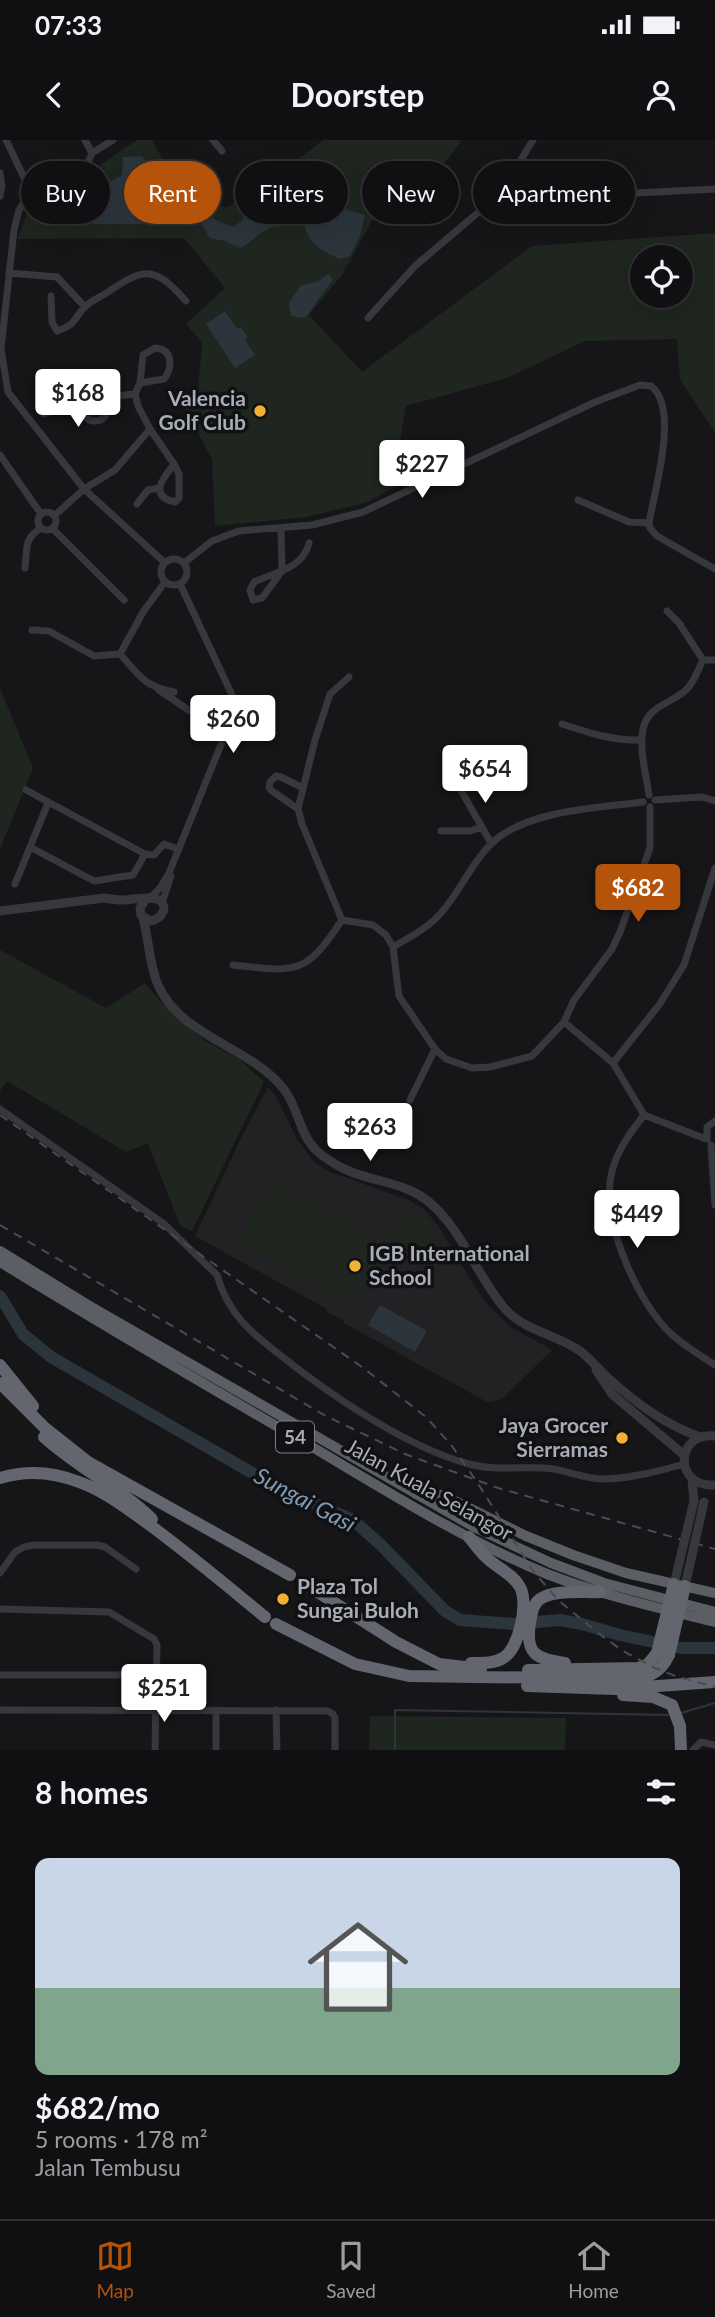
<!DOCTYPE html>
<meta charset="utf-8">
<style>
:root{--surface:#101012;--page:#19191b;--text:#f1f3f6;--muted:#9c9d9f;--line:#303032;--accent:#b45309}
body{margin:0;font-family:Lato,sans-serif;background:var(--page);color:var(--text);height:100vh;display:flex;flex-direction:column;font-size:26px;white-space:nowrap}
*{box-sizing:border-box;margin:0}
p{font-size:23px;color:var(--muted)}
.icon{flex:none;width:38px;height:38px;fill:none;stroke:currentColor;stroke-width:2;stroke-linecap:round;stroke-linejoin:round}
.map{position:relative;height:1610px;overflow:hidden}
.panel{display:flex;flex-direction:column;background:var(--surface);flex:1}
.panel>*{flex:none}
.banner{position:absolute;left:21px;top:21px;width:674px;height:63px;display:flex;gap:14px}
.buttons{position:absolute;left:630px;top:105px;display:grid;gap:14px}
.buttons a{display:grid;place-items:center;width:63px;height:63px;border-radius:50%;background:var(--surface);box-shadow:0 7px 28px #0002,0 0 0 2px var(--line);font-size:35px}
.price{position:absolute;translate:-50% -60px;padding:0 16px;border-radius:7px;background:#fff;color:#222;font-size:23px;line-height:46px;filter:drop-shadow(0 2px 4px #0008)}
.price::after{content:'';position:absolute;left:50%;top:42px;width:21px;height:16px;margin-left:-10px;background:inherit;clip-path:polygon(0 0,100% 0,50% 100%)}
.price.current{background:var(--accent);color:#fff}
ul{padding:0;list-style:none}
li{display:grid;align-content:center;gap:14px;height:371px;padding:0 35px}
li+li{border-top:2px solid var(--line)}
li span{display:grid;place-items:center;height:217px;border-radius:14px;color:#555}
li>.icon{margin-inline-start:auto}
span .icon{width:126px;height:126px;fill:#fffc;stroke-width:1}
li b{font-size:30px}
h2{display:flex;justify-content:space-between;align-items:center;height:84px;padding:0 35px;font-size:30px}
.chip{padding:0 24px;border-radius:32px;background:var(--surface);box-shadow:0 7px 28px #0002,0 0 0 2px var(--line);font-size:24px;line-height:63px}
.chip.current{background:var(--accent);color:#fff}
.status{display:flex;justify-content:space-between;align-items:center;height:49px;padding:0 35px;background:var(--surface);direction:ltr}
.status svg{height:19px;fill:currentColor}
header{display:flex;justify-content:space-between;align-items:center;height:91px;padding:0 35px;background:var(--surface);font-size:32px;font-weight:700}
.dock{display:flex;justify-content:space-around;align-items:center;height:98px;border-top:2px solid var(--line);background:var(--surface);font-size:19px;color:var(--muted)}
.dock a{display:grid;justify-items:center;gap:4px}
.dock .current{color:var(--accent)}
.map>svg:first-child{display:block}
</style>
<div class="status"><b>07:33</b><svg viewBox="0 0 49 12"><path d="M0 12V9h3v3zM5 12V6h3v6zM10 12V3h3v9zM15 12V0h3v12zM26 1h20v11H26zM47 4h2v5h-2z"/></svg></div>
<header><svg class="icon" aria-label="back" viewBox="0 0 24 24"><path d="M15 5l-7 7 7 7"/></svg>Doorstep<svg class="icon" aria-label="person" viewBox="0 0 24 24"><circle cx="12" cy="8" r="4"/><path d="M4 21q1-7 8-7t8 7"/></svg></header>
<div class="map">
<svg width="715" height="1610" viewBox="0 0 715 1610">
<rect width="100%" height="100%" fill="#161618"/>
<!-- built -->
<path fill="#222225" d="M268 947 276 956 297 999 314 1022 330 1032 409 1060 425 1070 439 1087 480 1155 492 1169 509 1186 552 1210 502 1259 490 1262 485 1261 344 1183V1180L327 1172V1169L195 1096 242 996Z"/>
<!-- green -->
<path fill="#1e261f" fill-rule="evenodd" d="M137 0H152L182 54 227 67 264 46 323 0H462L448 19 374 77 342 135 309 175 362 232 532 106 715 93V293L680 239 677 199 585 201 507 238 406 266 398 312 407 340 368 362 307 377 215 386 212 319 185 270 198 250 202 203 186 184 225 148 184 98 17 99 33 58 58 59 81 45 100 25ZM642 117H681V156H642Z
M0 548 33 628 0 709Z
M0 810 106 868 145 843 161 862 204 900 239 919 264 942 192 1091 180 1085 148 1003 126 1012 7 941 0 951Z
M272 1042 366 1091C396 1121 373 1157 333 1155L241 1105 238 1102Z
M404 1069 436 1087 421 1115 388 1098Z
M370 1576 566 1578 565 1610H369Z"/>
<!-- water -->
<path fill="#2c353c" d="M141 16C157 28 154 54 165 70H172L177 63 232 87 242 81 246 73 267 66V63L273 61 274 57C284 58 289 69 284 79 279 86 270 87 264 91 255 96 249 105 240 108L225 101 210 98 197 78 181 77 161 84H94L73 70C81 61 92 55 101 47 106 42 115 40 122 35L123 17Z
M332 67H338L365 75 360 95 350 116 340 119C323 112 308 104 304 84 314 78 325 79 332 67Z
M328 134 333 139 305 178 291 176 289 163 301 145 317 142Z
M225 171 237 189 241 187 248 198 245 200 255 215 235 228 206 184Z
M380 1165 427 1191 415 1212 368 1185Z"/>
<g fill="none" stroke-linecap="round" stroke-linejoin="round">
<!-- stream -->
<path stroke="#2c353c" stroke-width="2" d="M681 1573 715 1563
M395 1610V1570L669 1575"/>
<!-- river -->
<path stroke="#2c353c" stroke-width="12" d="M0 1156 23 1194 51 1217 275 1346 353 1380 381 1405 445 1471 460 1480 513 1484 560 1480 582 1484 620 1495 681 1508H715"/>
<!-- minor -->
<path stroke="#37383d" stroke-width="7" d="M6 0 31 52
M85 0 92 13
M213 0 222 11
M0 33 2 46 0 56
M31 52 19 70 14 90 1 209 8 252 84 349 165 423
M31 52H49L85 30 92 13 113 0
M501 53 521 59 715 49
M9 133 57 137 85 167
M51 156 52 182 57 191C78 184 73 178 85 167 90 161 101 157 108 152 146 126 155 127 186 161
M368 178 415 126 501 53 533 0
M140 243 164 239C173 227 173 209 155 208L143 215 140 243 135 254 138 266 150 289 174 324
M82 268a13 13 0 1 1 26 0a13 13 0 1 1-26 0Z
M107 260 115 256 135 254
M44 274 83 261
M0 315 41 374
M174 324 179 334V358L175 362C148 356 163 338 174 324Z
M578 360 629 382 649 383 650 388 657 396 715 429
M137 364 148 350 159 348
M38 381a9 9 0 1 1 18 0a9 9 0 1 1-18 0Z
M54 376 84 349 115 330 150 289
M52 388 124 460
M281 389 282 431 262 458 253 460 250 450 254 442C275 432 303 429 309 403
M161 432a13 13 0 1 1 26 0a13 13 0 1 1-26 0Z
M184 423 212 401 239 391 312 385 363 372 595 262 640 245 651 246C680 268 654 352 649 383
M25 428C27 409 24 398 41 388
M667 471 679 483 703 520
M32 490 49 491 94 516 120 514C140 536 143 546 174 552
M120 514 143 472 165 442
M703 520H715
M159 550 190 571
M562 584C589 593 613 601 642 600
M455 640 491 703
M26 650 145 714 154 715 164 704 178 709
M649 655C646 634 639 609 643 589 648 565 672 564 687 549 694 542 698 530 703 520
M655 660 702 657 715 661
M298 669 272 651 269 648 270 642 276 636 281 637 303 648
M441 691H470L482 687
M30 707 94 741 133 735 145 714
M15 744 48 663
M150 758 160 748 169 733 231 580 233 557 180 444
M162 763 171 736
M342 780 373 785 386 795 393 807 399 856 435 909 446 919 472 928 490 927 532 916 564 882 574 860 612 809 620 792 650 708V667
M342 780 302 684 298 669 315 600 330 554 349 537
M393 807C410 797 428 788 441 773 459 753 472 722 491 704 525 670 598 668 643 662
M233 825C296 832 305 836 342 780
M564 882 613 923 644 975 706 999
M613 923 659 865 684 825 715 728
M410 960 435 909
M0 969 163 1083 217 1135C230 1181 259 1198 294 1226 343 1263 410 1308 469 1324 498 1332 526 1325 554 1329 571 1332 588 1340 606 1339 633 1338 659 1331 684 1324
M644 975C630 993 618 1009 612 1031 600 1078 635 1156 667 1190 681 1204 698 1214 715 1225
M707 999V987L715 981
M711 1005 715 1065
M0 1433 15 1412 24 1407 34 1405H97L105 1407 136 1429
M0 1469 109 1472 154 1499 157 1505 155 1610
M0 1535H157
M0 1570 328 1571 333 1574 335 1578V1610
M216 1570V1610
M276 1570 277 1610
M693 1610 701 1602 715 1605"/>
<!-- tertiary -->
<path stroke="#37383d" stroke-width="9" d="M0 771 104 758C110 759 116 760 122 760 131 760 149 756 156 759 171 764 162 780 150 781L141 775 140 768 146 759
M143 778C149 800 149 824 158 845 181 897 249 906 283 948 298 966 299 993 315 1009 319 1014 326 1018 332 1022 361 1042 402 1039 429 1062 463 1090 477 1137 506 1170 526 1191 557 1195 580 1211 590 1218 598 1229 607 1237 636 1263 662 1283 700 1297
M596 1230 612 1254 684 1315
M715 1296C674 1292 674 1348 715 1345
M692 1339 694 1361"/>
<!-- trunk -->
<path stroke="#5b5e65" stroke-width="10" d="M0 1111 88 1165 474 1387 551 1423 604 1443 715 1472
M0 1122C104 1186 209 1247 314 1308 390 1353 466 1401 547 1434 601 1455 659 1468 715 1482
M416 1354 443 1355 526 1396 573 1415 626 1433 715 1453"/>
<!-- motorway -->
<path stroke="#63666e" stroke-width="12" d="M0 1225 33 1266
M0 1243 45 1288 88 1322 290 1435
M44 1297C78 1328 119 1347 152 1379
M0 1338C26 1330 53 1332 79 1342 104 1351 125 1367 147 1383 188 1413 226 1445 265 1477
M469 1397C475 1404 480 1412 487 1418 497 1428 513 1434 520 1447 529 1463 519 1509 503 1518 493 1524 482 1523 471 1523
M302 1442 396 1502 439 1524 481 1529
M276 1484 355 1524 409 1536 628 1539C648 1538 660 1534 669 1515
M565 1523C536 1519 525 1514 530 1483 532 1473 532 1465 540 1459 555 1449 583 1453 600 1452
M528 1530 638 1528 648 1524 657 1513
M527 1546 615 1549 715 1542
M623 1555 653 1557 672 1565 680 1586 681 1610"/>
<!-- rail -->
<path stroke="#4a4c52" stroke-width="2" stroke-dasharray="9 7" stroke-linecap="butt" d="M0 975 362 1227 426 1277 452 1306 477 1342 533 1431 559 1461 602 1496 623 1511 655 1528 678 1537 715 1547
M0 1085 324 1275 405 1314 498 1348 715 1409"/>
<!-- tertiary-bridge -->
<path stroke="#37383d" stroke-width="9" d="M674 1444 694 1361
M685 1446 704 1362"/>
<!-- motorway-bridge -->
<path stroke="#63666e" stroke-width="12" d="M657 1513 674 1444
M669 1515 685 1446"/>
</g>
<!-- markers -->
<g fill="#f2b134" stroke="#111113" stroke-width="2.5">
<circle cx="260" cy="271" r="7"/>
<circle cx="355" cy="1126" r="7"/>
<circle cx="622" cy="1298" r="7"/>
<circle cx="283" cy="1459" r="7"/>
</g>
<g text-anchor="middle" stroke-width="7" stroke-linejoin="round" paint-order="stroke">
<!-- shield labels -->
<rect fill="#111113" stroke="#7b7e86" stroke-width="2" x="276" y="1281.5" width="38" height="31" rx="5"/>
<g font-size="19" font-weight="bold" fill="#a8adb8">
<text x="295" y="1304">54</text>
</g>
<!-- poi labels -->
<g font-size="21" font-weight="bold" fill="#a8adb8" stroke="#111113" text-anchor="end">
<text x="246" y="266">Valencia<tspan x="246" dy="24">Golf Club</tspan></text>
<text x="369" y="1121" text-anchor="start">IGB International<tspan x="369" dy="24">School</tspan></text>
<text x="608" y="1293">Jaya Grocer<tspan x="608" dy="24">Sierramas</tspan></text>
<text x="297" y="1454" text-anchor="start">Plaza Tol<tspan x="297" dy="24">Sungai Buloh</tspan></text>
</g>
<!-- street labels -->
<g font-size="21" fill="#a8adb8" stroke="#111113">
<text transform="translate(429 1350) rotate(29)" y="7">Jalan Kuala Selangor</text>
</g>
<!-- water labels -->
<g font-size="23" font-style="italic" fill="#7f9bb3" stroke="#111113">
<text transform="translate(305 1360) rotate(28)" y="8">Sungai Gasi</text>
</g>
</g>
</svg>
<div class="buttons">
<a><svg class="icon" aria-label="locate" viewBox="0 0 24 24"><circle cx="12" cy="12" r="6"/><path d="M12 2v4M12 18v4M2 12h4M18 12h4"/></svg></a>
</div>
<b class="price" style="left:78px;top:289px">$168</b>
<b class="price" style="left:422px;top:360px">$227</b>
<b class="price" style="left:233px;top:615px">$260</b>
<b class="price" style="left:485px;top:665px">$654</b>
<b class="price current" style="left:638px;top:784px">$682</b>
<b class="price" style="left:370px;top:1023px">$263</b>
<b class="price" style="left:637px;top:1110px">$449</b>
<b class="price" style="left:164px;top:1584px">$251</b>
<div class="banner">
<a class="chip">Buy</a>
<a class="chip current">Rent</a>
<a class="chip">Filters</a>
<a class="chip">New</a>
<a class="chip">Apartment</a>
</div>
</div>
<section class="panel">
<h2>8 homes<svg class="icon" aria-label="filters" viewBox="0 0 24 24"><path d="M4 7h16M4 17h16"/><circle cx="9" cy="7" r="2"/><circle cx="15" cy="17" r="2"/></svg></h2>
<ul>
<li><span style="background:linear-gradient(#c9d6e8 60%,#7fa58c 0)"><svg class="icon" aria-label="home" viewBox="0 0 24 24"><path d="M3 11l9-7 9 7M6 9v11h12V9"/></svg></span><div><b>$682/mo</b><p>5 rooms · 178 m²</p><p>Jalan Tembusu</p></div></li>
</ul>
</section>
<nav class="dock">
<a class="current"><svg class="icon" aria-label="map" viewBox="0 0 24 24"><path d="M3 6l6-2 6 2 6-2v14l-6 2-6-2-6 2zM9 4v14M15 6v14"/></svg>Map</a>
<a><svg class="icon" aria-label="saved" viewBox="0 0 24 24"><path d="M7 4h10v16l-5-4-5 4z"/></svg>Saved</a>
<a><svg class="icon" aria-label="home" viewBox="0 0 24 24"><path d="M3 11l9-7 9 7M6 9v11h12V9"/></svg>Home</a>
</nav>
